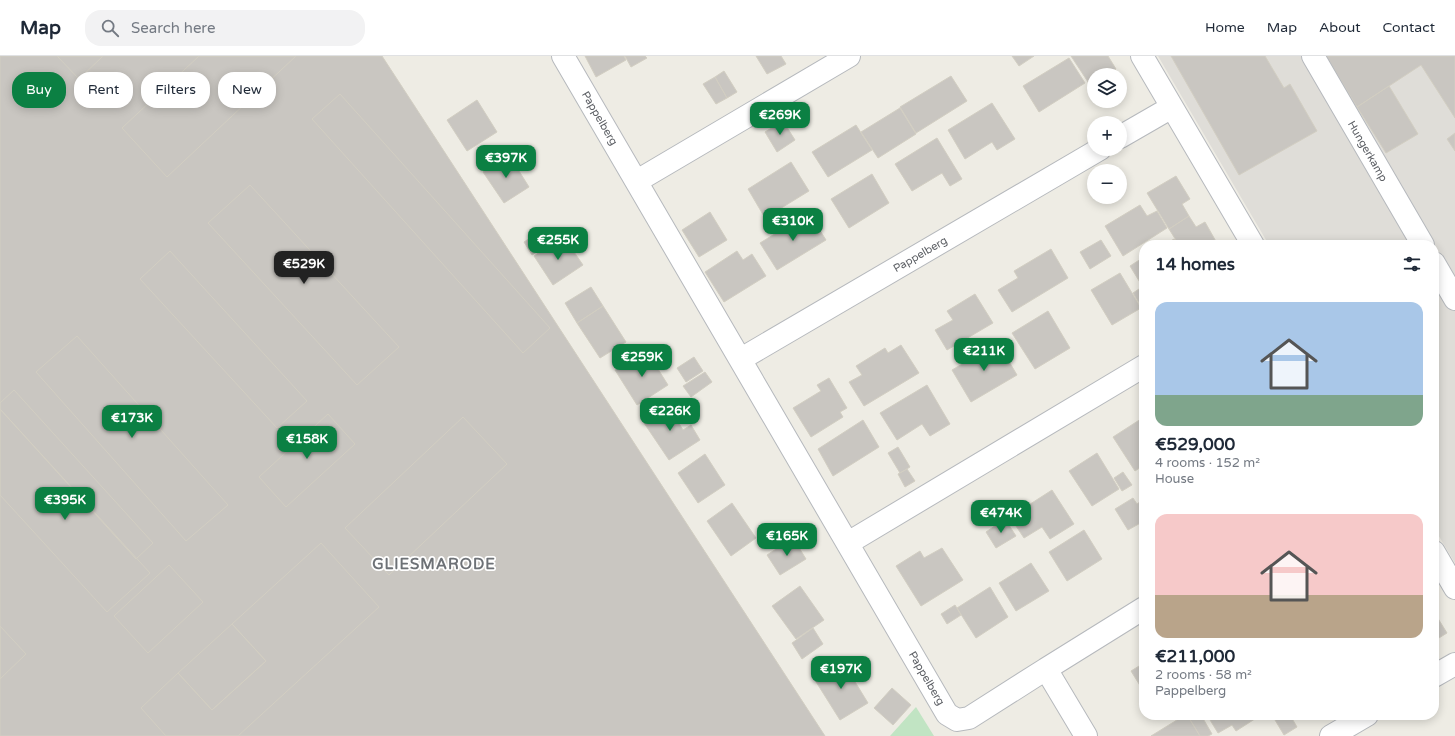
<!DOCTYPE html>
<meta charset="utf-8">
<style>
:root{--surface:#fff;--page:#f2f2f3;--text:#1f2937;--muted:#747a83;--line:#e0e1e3;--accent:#0b8043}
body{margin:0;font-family:"Varela Round",sans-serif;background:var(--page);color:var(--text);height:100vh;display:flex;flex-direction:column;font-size:15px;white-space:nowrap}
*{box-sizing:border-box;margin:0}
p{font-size:13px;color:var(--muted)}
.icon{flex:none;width:22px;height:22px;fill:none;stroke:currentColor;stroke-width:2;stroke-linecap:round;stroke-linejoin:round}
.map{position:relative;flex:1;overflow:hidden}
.details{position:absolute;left:1139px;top:184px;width:300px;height:480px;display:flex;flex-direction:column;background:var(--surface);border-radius:16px;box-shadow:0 2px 10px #0003}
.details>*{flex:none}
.banner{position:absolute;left:12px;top:16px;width:380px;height:36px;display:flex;gap:8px}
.controls{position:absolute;left:1087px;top:12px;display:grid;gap:8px}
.controls a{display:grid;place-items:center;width:40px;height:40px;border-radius:50%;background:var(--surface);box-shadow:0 2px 10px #0003;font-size:20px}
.price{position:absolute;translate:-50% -34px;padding:0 9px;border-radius:8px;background:var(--accent);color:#fff;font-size:13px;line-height:26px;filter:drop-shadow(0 1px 2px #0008)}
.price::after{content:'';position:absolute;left:50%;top:24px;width:12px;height:9px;margin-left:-6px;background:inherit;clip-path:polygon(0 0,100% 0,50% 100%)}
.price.on{background:#222;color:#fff}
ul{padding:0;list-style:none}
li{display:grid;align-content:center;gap:8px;height:212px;padding:0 16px}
li span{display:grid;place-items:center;height:124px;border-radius:12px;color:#555}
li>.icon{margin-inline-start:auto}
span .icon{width:72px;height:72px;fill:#fffc;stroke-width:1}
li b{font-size:17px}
h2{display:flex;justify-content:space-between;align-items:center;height:48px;padding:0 16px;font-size:17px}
.tag{padding:0 14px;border-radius:16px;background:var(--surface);box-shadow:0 2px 10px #0003;font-size:14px;line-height:36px}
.tag.on{background:var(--accent);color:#fff}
header{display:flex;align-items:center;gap:24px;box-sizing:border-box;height:56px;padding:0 20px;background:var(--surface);border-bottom:1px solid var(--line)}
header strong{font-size:19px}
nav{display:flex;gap:22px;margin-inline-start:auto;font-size:14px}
.search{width:280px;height:36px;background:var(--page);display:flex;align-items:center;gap:10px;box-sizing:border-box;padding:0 14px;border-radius:16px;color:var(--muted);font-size:15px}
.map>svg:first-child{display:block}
</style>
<header>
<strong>Map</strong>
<div class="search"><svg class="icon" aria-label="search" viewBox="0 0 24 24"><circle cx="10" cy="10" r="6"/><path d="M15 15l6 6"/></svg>Search here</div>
<nav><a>Home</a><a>Map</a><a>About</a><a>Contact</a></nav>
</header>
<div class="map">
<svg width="1455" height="680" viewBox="0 0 1455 680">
<rect width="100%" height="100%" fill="#eeece4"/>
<!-- industrial -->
<path fill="#dfddd8" d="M1158 0H1455V507L1434 472V189H1269Z"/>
<!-- green -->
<path fill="#c1e4c3" d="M916 651 934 680H890Z"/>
<!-- building -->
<path fill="#c9c6c1" stroke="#d2cec2" d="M0 0H382L825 680H0Z
M57 0H103L79 23Z
M199 0H296L167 121 122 72Z
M585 0H624L626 4 596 21Z
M625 0H645L647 2 631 11Z
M756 0H781L786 8 767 18Z
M1012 0H1034L1019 10Z
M1071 0H1108L1116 13 1107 19H1094V27L1090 29Z
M1171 0H1265L1284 32 1290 28 1317 75 1239 119Z
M1326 0H1455V62L1421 9 1357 51Z
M1069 2 1085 27 1039 56 1023 30Z
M724 15 737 36 727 42 715 21Z
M951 20 967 45 916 77 900 51Z
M715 21 727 42 716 48 703 28Z
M1389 30 1418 78 1386 97 1357 51Z
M340 38 550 272 523 297 312 63Z
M477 44 497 76 467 95 447 64Z
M992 47 1015 83 997 94 992 86 965 103 948 74Z
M900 52 916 78 878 102 861 76Z
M783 65 795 84 777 96 765 76Z
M856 69 872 94 828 121 812 96Z
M1455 77V95L1447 83Z
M937 82 962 123 950 130 942 117 912 135 895 108Z
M509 99 529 131 504 147 483 116Z
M791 106 809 135 765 162 748 133Z
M872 118 889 147 849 172 831 143Z
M1176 120 1190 143 1182 148 1189 160 1169 173 1147 137Z
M250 129 399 291 357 329 208 167Z
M1140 149 1147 160 1157 155 1167 172 1123 200 1105 170Z
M710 156 727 184 699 201 682 174Z
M809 157 826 184 777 214 760 187Z
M1189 160 1196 171 1205 166 1218 189H1179L1169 173Z
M544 173 552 186 532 199 524 186Z
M563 180 583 209 553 229 534 200Z
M1174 183 1178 189H1164Z
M1101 184 1111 200 1090 213 1080 196Z
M1051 193 1068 222 1012 256 998 234 1018 222 1014 215Z
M170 195 307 345 277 372 140 223Z
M737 195 743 204 752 198 766 220 724 246 705 216Z
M1144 201V233L1130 210Z
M1120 217 1141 252 1112 269 1091 234Z
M591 231 603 250 577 267 565 247Z
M1142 231 1144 234V255L1133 237Z
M975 238 993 267 947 294 935 274 953 264 947 255Z
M603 250 626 286 600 302 577 267Z
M1048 255 1070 292 1035 313 1012 277Z
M77 280 228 449 186 485 36 316Z
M998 287 1017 319 971 346 952 314Z
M901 289 919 317 864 350 849 326 862 319 856 310 885 292 888 297Z
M646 294 668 329 637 349 615 314Z
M694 301 703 315 686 326 677 312Z
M705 316 712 326 691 341 683 330Z
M829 322 847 352 840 356 843 361 811 381 793 352 821 335 817 329Z
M927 329 950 368 930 380 922 368 897 384 880 357Z
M14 334 153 487 136 503 0 353V347Z
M667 348 683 374 691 369 700 384 669 404 642 364Z
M0 353 150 517 107 556 0 439Z
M328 358 355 388 286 451 259 421Z
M463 361 507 408 389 519 345 472Z
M1144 361V409L1135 415 1113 381Z
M863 364 879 391 833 420 818 393Z
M898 391 910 411 900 417 888 397Z
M1097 397 1119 433 1092 450 1069 415Z
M705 398 725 429 698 447 678 417Z
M907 413 915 425 905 431 898 418Z
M1123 416 1132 429 1122 435 1114 422Z
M1052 434 1074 468 1050 483 1042 471 1024 482 1010 461Z
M1133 442 1137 448 1144 443V465L1128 474 1115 453Z
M732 447 756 482 731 500 707 465Z
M1005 463 1016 480 996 492 986 476Z
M1084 474 1102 503 1067 525 1049 496Z
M793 482 806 503 780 519 767 499Z
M321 487 379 551 238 680H166L141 652 178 617 212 654 266 605 232 568Z
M942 492 963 524 921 550 896 510 920 495 924 502Z
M1031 507 1049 535 1016 555 999 527Z
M169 509 203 546 148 597 114 560Z
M800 530 824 564 796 583 772 550Z
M990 531 1008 561 976 582 957 552Z
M955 549 961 559 947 568 941 558Z
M1434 556 1447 577 1434 585Z
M232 568 266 605 212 654 178 617Z
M0 570 26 598 0 623Z
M813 572 823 588 802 603 792 587Z
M841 603 868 647 840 664 813 621Z
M1144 607V636L1131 615Z
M892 632 911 649 893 669 874 652Z
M1185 659H1187L1200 680H1151Z
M1190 659H1201L1212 678 1208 680H1200L1188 660Z
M1207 659H1261L1236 675 1232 669 1218 677Z
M1272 659H1290L1297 671 1284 679Z"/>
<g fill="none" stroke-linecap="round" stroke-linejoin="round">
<!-- minor casing -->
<g stroke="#b6b9bd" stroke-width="24">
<path id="minor" d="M563 0 947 658 957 664 969 662 1046 613 1086 680
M1142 0 1253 189
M1313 0 1423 189
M1120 81 1172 51
M637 125 849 0
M1434 207 1455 243
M741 303 1100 93
M848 487 1144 310
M1434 496 1455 532
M1046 613 1144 552
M1434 620 1455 608
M1331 680 1367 659"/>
</g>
<!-- minor -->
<use href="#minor" stroke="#fff" stroke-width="22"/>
</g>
<g text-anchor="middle" stroke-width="3.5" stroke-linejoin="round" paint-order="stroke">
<!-- street labels -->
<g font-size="11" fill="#5c5f64" stroke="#fff">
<text transform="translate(600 62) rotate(60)" y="4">Pappelberg</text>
<text transform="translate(1368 95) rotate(60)" y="4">Hungerkamp</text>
<text transform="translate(920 198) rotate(-30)" y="4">Pappelberg</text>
<text transform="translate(927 622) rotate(60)" y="4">Pappelberg</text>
</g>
<!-- district labels -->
<g font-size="15" font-weight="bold" letter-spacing="1" fill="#6d7176" stroke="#fff">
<text x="434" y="513">GLIESMARODE</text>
</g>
</g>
</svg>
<div class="controls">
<a><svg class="icon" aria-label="layers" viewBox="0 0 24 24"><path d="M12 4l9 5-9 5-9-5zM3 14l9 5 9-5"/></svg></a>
<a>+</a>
<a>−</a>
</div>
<b class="price" style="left:780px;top:80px">€269K</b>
<b class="price" style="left:506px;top:123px">€397K</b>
<b class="price" style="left:793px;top:186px">€310K</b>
<b class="price" style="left:558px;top:205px">€255K</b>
<b class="price on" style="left:304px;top:229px">€529K</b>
<b class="price" style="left:984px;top:316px">€211K</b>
<b class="price" style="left:642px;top:322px">€259K</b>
<b class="price" style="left:670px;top:376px">€226K</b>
<b class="price" style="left:132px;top:383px">€173K</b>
<b class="price" style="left:307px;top:404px">€158K</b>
<b class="price" style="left:65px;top:465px">€395K</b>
<b class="price" style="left:1001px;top:478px">€474K</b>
<b class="price" style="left:787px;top:501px">€165K</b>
<b class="price" style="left:841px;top:634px">€197K</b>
<div class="banner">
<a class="tag on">Buy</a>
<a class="tag">Rent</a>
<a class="tag">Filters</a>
<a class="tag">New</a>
</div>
<section class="details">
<h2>14 homes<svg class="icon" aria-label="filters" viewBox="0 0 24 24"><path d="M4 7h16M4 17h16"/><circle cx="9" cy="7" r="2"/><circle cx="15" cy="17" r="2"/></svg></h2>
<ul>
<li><span style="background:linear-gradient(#a9c7e8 75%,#7fa58c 0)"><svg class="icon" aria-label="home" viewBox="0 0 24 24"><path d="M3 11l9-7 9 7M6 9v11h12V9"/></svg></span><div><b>€529,000</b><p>4 rooms · 152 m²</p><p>House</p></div></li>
<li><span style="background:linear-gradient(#f6c9c9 65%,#b9a48a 0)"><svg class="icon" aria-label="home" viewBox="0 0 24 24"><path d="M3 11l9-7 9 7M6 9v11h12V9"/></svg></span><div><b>€211,000</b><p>2 rooms · 58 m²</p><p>Pappelberg</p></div></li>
</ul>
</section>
</div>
